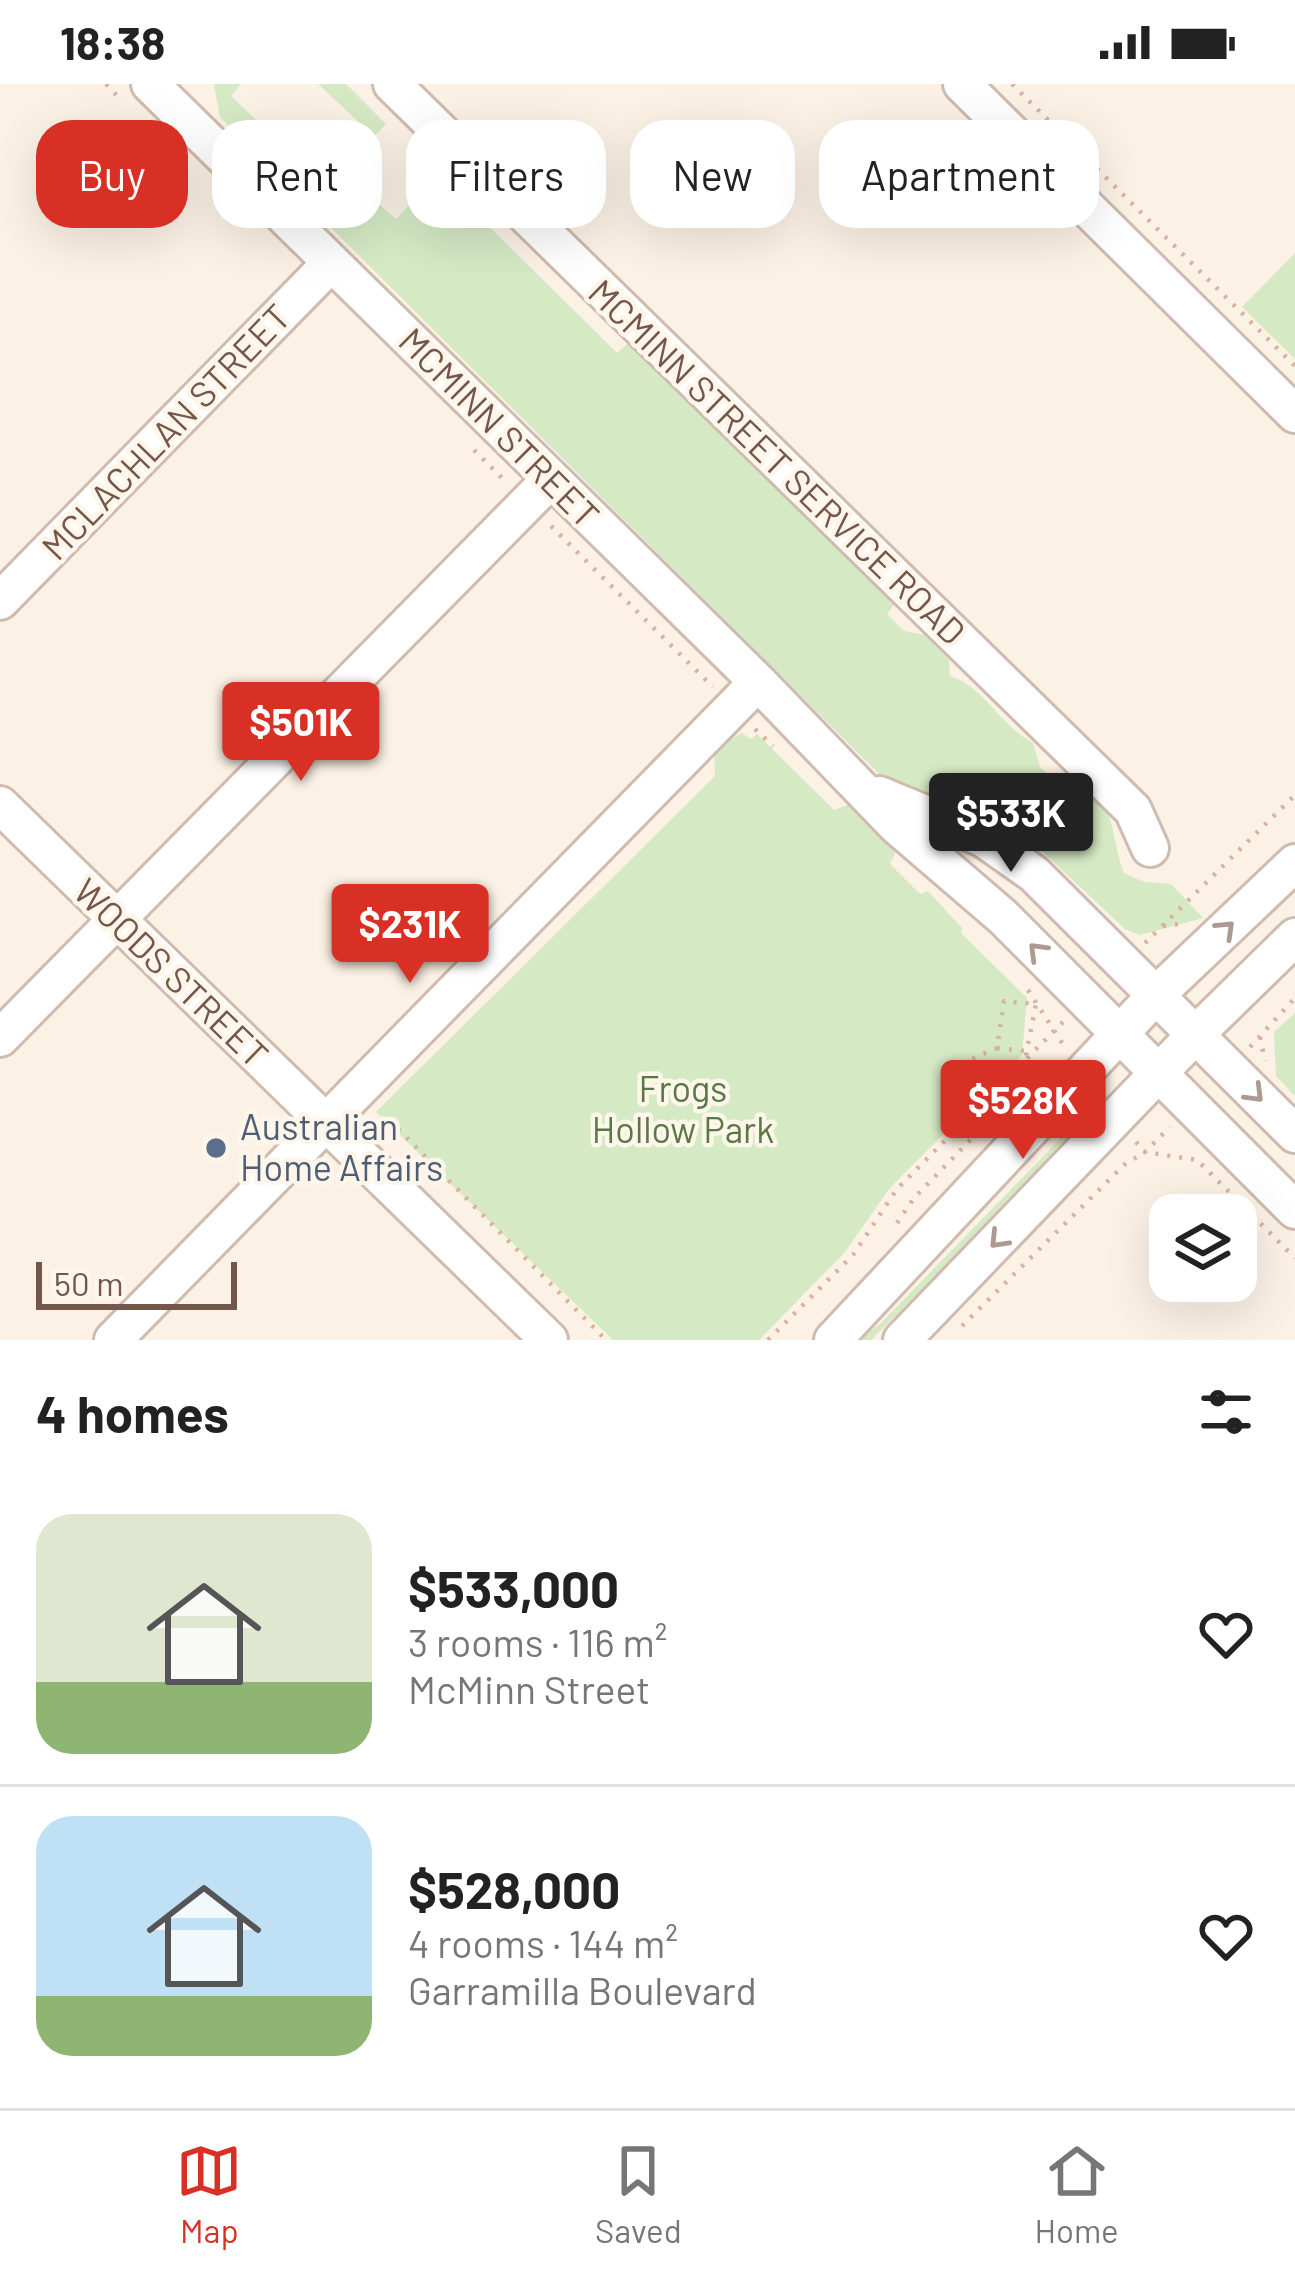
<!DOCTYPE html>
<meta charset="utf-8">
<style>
:root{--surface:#fff;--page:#f6f6f6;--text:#222;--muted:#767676;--line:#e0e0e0;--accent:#d93025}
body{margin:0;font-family:Barlow,sans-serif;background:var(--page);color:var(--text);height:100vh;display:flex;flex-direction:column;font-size:45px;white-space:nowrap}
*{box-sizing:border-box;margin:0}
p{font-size:39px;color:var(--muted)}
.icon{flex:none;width:66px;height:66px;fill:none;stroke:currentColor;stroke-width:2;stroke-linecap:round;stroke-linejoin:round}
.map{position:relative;height:1256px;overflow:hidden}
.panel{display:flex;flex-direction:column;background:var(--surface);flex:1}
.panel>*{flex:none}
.banner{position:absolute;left:36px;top:36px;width:1224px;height:108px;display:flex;gap:24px}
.fabs{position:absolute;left:1149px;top:1110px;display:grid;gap:24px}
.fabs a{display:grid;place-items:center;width:108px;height:108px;border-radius:24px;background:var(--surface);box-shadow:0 12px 48px #0002;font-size:60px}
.scale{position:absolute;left:36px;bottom:30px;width:201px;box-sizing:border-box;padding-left:12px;border:6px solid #74574b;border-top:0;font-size:33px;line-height:42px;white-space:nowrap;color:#74574b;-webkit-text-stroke:9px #fff6eb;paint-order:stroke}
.price{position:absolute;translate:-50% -102px;padding:0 27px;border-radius:12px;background:var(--accent);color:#fff;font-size:39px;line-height:78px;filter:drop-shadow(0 3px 6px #0008)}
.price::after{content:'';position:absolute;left:50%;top:72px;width:36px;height:27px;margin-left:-18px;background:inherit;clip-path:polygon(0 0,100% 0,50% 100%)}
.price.current{background:#222;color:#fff}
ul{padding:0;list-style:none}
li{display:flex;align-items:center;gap:36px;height:300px;padding:0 36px}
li+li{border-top:3px solid var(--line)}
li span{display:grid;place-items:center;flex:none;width:336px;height:240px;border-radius:36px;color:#555}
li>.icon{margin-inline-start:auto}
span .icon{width:144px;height:144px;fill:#fffc;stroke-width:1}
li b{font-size:51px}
h2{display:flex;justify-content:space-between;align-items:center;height:144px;padding:0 36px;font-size:51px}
.pill{padding:0 42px;border-radius:36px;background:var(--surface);box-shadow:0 12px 48px #0002;font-size:42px;line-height:108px}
.pill.current{background:var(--accent);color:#fff}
.status{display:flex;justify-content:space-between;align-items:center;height:84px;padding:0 60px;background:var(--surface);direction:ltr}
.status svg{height:33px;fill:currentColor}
.menu{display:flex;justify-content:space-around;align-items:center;height:168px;border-top:3px solid var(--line);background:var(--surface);font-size:33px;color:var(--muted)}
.menu a{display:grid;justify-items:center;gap:6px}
.menu .current{color:var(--accent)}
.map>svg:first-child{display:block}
</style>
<div class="status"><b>18:38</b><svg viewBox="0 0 49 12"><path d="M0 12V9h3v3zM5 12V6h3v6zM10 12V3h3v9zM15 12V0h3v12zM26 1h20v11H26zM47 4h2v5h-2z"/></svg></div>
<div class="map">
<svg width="1295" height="1256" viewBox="0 0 1295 1256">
<rect width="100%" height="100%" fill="#fcf1e5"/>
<!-- green -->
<path fill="#d5e9c4" d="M214 0H241L231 12 361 137 378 119 396 135 438 92 617 269 636 252 897 517 887 530 904 547 925 551 949 576 950 592C985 603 999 641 1033 659L1040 683 1082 724 1098 711C1116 736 1113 761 1124 789L1144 798 1171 800 1203 834 1140 851 1125 845 1030 756 999 736 934 718 878 689 220 33Z
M318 0H346L386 40 374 52Z
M1295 169V275L1242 223Z
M742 649 751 655 757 650 834 726 850 720 884 743 896 767 890 780 920 810 928 807 962 844 961 849 1027 914 1022 971 890 1104 844 1169 759 1256H613L376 1028 715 692 714 664Z
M1295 929V1012L1276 992 1274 948Z
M1092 1022 1099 1030 871 1256H856L880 1240Z"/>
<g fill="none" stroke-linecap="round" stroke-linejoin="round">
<!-- minor casing -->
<g stroke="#cfbbaf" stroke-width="42">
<path id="minor" d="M150 0 758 598 896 741 1003 833 1295 1126
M392 0 1133 726 1150 764
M962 0 1295 330
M0 517 331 179
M879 711 983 754 1034 790 1295 1050
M0 721 549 1256
M0 954 551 395
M113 1256 758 598
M833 1256 1156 911 1295 779
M902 1256 1196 950 1295 853"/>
</g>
<!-- path -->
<path stroke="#d5b2a1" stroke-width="4.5" stroke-dasharray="3 9" stroke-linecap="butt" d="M106 0 121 16
M1012 0 1295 282
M474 366 504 396
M551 442 713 603
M755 645 773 662
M1163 842 1187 839
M1145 859 1295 711
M1028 906 1064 962
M1260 953 1265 977
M1250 963 1295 914
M997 964 1027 967
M398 1045 606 1256
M1136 1058 1145 1068 1197 1076 1295 1174
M897 1139 914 1114 1019 1006 1036 920 1004 917 997 964 952 983
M962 1242 1124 1081 1145 1068 1170 1043
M768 1256 853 1171 897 1105 1063 938"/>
<!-- minor -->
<use href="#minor" stroke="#fff" stroke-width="36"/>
</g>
<!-- one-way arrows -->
<defs><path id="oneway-chevron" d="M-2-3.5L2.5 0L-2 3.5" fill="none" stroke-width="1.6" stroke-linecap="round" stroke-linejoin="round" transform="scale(3)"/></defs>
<g stroke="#ac9a93">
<use href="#oneway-chevron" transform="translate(1226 845) rotate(-44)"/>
<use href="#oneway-chevron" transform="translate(1037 867) rotate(-135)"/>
<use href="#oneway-chevron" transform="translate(1255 1010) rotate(45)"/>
<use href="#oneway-chevron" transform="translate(998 1156) rotate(134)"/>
</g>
<!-- markers -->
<circle fill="#5c6f8a" stroke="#fff6eb" stroke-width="4.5" cx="216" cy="1064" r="12"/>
<g text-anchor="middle" stroke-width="9" stroke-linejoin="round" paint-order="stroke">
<!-- street labels -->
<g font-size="36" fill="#74574b" stroke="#fff6eb">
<text transform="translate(499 344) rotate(45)" y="13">MCMINN STREET</text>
<text transform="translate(166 348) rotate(-46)" y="13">MCLACHLAN STREET</text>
<text transform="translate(777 378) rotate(44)" y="13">MCMINN STREET SERVICE ROAD</text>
<text transform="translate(171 889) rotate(44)" y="13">WOODS STREET</text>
</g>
<!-- park labels -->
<g font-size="36" fill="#577943" stroke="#fff6eb">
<text x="683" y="1018">Frogs<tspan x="683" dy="41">Hollow Park</tspan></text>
</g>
<!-- service labels -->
<g font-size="36" fill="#4e5e75" stroke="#fff6eb" text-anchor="start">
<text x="240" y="1056">Australian<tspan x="240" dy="41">Home Affairs</tspan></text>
</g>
</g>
</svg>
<div class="fabs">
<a><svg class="icon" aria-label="layers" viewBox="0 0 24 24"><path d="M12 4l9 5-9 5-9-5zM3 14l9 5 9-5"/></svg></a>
</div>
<div class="scale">50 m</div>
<b class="price" style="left:301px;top:700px">$501K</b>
<b class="price current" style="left:1011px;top:791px">$533K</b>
<b class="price" style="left:410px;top:902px">$231K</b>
<b class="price" style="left:1023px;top:1078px">$528K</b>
<div class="banner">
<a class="pill current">Buy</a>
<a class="pill">Rent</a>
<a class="pill">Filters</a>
<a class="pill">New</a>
<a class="pill">Apartment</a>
</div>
</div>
<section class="panel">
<h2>4 homes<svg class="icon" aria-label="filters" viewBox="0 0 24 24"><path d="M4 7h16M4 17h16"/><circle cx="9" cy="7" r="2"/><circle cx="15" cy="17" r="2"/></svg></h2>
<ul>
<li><span style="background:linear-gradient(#dfe7d0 70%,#8fb573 0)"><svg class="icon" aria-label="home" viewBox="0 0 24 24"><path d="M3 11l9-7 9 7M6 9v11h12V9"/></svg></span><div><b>$533,000</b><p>3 rooms · 116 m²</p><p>McMinn Street</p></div><svg class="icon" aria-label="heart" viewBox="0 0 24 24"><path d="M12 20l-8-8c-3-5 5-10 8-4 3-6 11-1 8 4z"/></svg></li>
<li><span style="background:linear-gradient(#bfe0f5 75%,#8fb573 0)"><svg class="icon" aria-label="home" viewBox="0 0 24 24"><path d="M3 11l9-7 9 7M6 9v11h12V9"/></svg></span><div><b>$528,000</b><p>4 rooms · 144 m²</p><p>Garramilla Boulevard</p></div><svg class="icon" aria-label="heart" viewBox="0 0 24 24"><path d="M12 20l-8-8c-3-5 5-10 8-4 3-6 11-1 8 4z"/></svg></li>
</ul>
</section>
<nav class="menu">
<a class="current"><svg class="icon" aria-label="map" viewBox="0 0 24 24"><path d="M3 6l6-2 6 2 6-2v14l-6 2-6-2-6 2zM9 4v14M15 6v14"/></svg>Map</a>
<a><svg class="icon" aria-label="saved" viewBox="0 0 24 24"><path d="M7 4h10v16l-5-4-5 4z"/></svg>Saved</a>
<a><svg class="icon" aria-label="home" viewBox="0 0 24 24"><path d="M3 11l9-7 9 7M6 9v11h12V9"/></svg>Home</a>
</nav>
